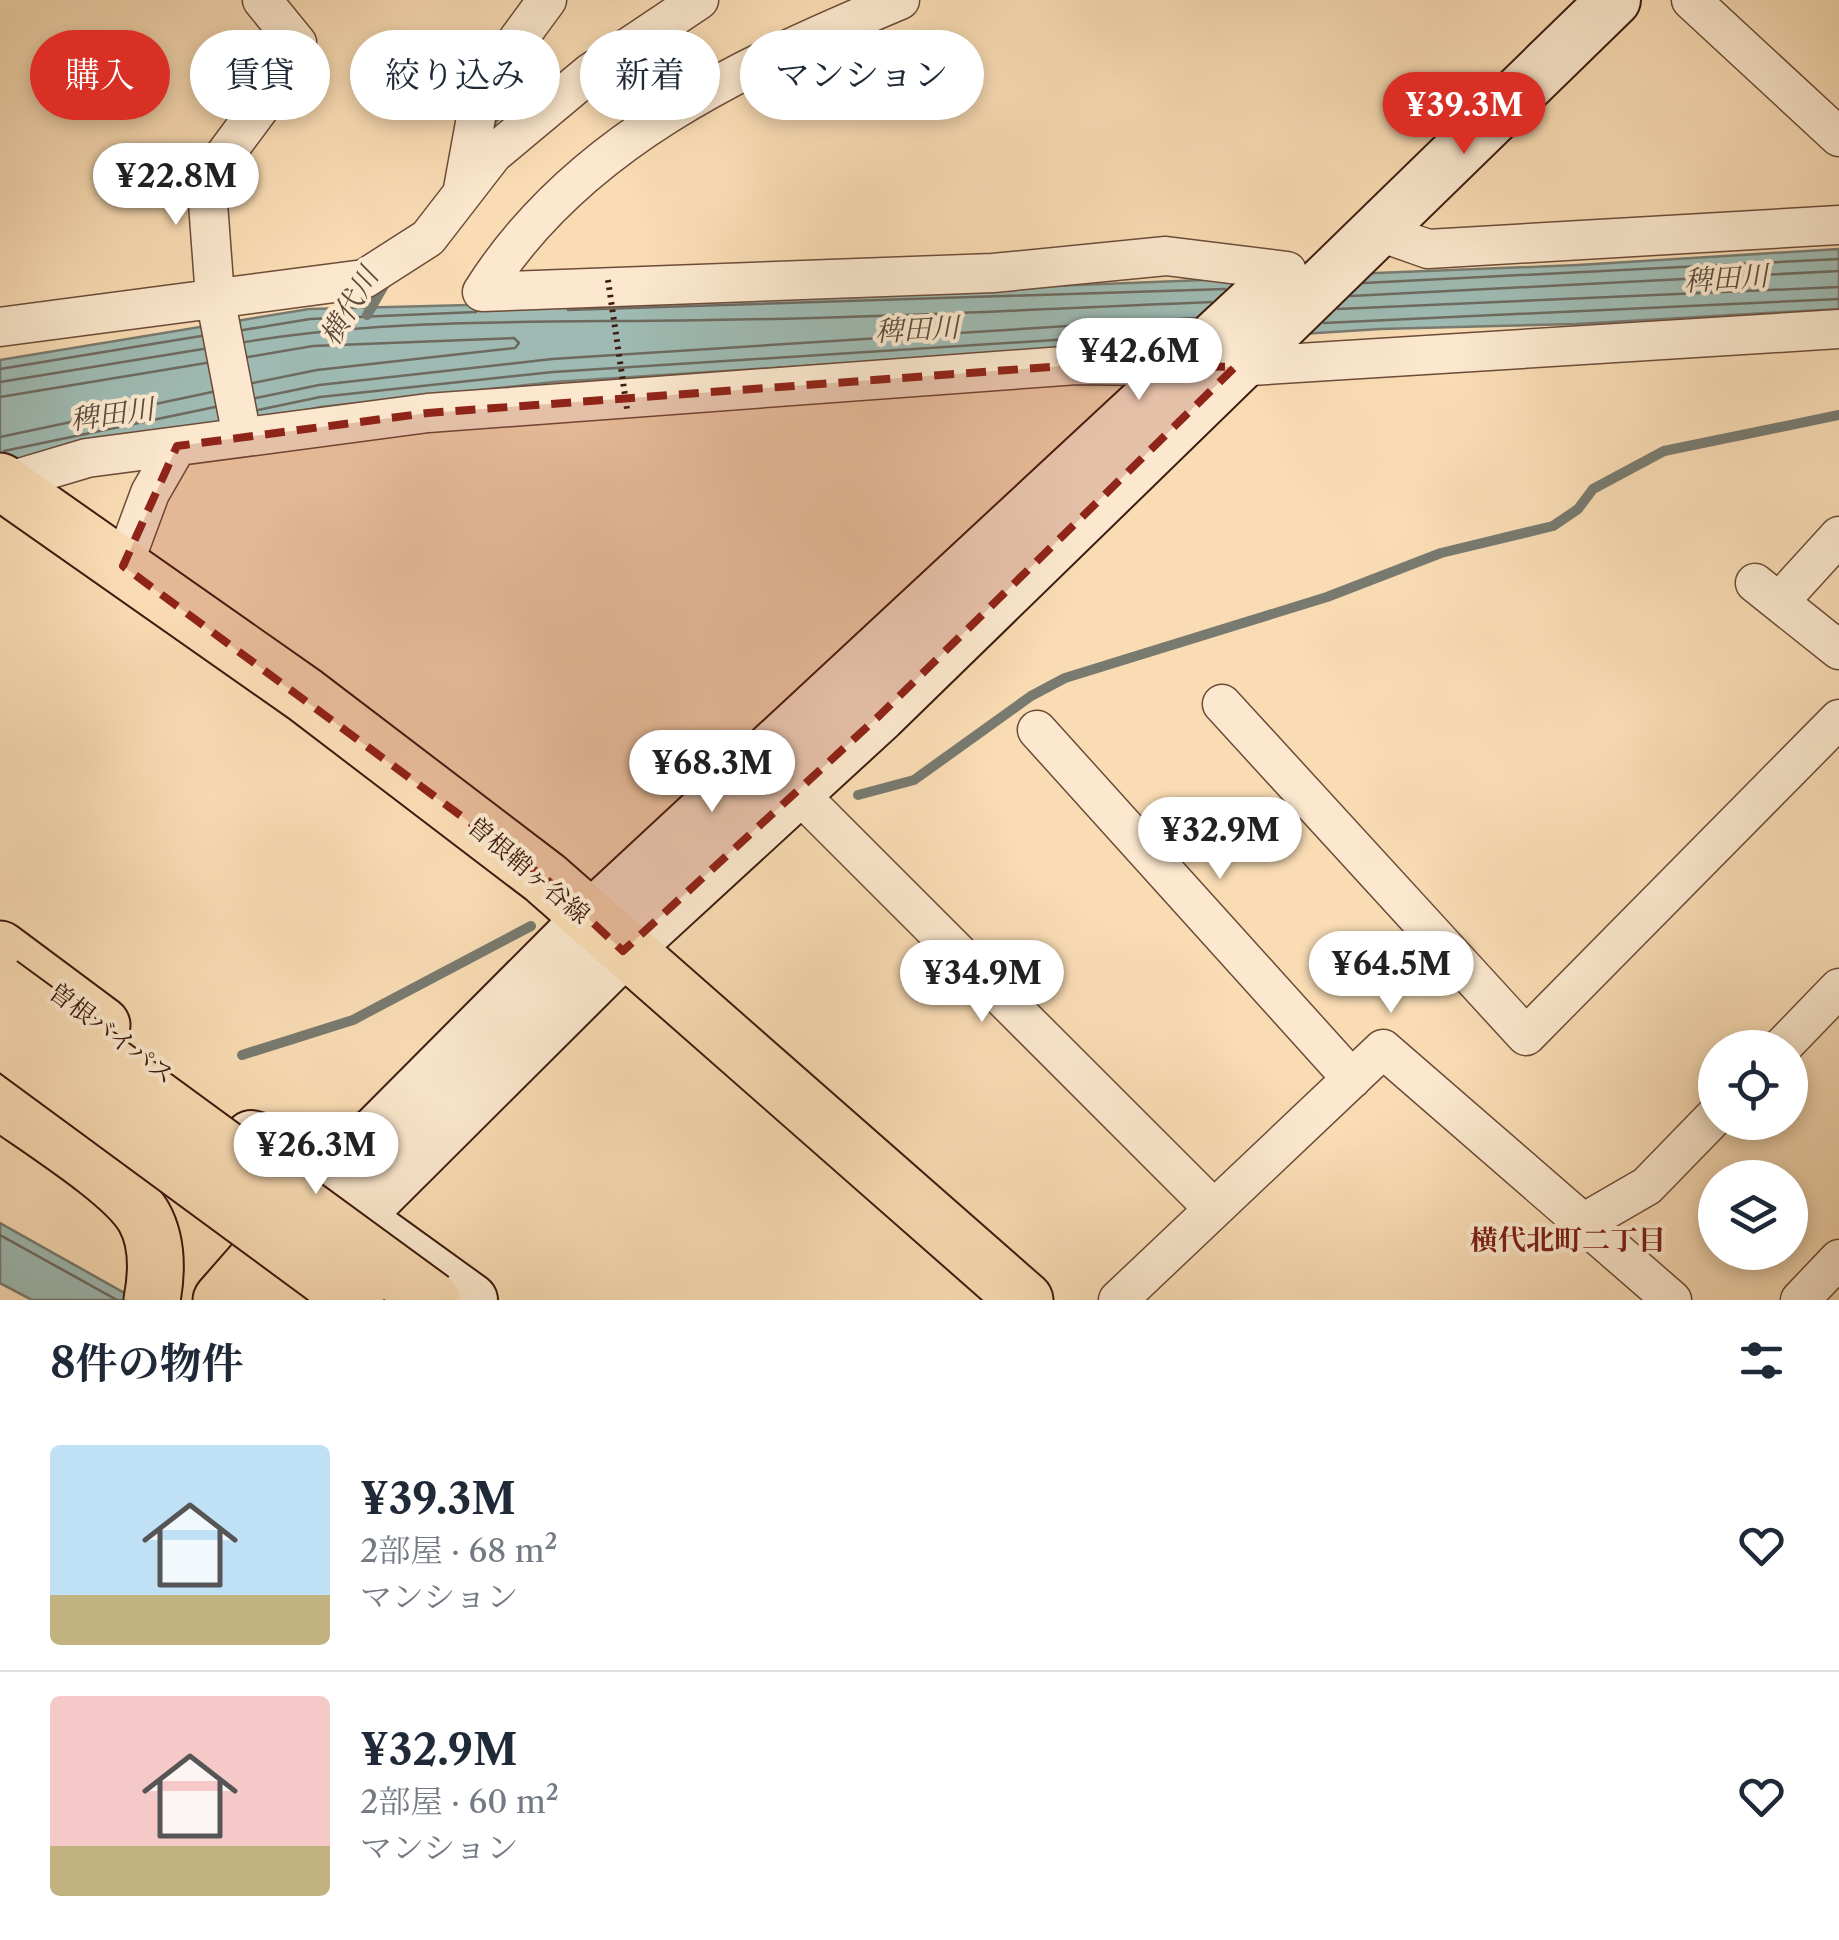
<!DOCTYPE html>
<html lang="ja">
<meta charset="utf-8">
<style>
:root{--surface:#fff;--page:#f6f6f7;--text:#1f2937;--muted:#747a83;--line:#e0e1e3;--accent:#d93025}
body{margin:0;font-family:"Libre Caslon Text","Noto Serif JP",serif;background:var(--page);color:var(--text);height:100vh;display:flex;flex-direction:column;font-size:38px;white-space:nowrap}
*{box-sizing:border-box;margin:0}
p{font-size:32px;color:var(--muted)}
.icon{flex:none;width:55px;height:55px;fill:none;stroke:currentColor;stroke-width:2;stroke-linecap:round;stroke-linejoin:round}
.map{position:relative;height:1300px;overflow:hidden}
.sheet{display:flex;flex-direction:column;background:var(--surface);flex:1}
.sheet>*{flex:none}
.guide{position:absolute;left:30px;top:30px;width:1000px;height:90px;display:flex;gap:20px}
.fabs{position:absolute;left:1698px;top:1030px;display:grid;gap:20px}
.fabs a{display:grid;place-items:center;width:110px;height:110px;border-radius:50%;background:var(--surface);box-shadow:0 5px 15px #0003;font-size:50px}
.price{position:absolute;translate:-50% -85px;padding:0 22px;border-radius:35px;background:#fff;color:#222;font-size:32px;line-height:65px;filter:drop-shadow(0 2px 5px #0008)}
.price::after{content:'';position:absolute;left:50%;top:60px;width:30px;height:22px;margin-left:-15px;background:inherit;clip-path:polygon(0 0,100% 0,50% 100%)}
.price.on{background:var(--accent);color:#fff}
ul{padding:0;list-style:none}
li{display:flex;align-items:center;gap:30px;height:250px;padding:0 50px}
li+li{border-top:2px solid var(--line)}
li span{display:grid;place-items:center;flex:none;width:280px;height:200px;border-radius:10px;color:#555}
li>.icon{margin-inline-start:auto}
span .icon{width:120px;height:120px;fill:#fffc;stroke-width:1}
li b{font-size:42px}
h2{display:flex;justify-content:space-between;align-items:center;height:120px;padding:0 50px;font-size:42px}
.tag{padding:0 35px;border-radius:45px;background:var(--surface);box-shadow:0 5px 15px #0003;font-size:35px;line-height:90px}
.tag.on{background:var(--accent);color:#fff}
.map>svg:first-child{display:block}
</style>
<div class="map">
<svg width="1839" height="1300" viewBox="0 0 1839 1300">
<rect width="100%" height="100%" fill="#f9dcb4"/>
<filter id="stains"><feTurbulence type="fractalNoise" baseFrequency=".002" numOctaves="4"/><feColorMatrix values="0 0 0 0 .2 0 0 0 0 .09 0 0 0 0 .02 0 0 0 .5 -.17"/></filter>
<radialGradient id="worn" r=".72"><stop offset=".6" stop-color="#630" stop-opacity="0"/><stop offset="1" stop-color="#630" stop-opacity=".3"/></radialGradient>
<!-- water -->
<path fill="#9ebab2" stroke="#787a70" stroke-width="2.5" d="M1839 249V309L1576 324 1380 329 554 382 321 407 0 475V360L309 309 780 297 1578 265Z
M0 1223 137 1300H32L0 1283Z"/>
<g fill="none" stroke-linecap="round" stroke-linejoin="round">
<!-- shore -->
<path stroke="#6e6a60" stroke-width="2.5" d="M1364 283 1839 259
M1351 296 1839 271
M1338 309 1839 287
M568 310 1225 289
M1324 323 1839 299
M243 330 310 319 476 312
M245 342C398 317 555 323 709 320 876 318 1044 309 1211 302
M248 357 313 346 514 338 519 343 515 348 317 370 253 383
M0 369 201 336
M0 382 203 349
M0 397 206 363
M256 398 319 385 552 359 1194 318
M258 410 320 397 553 372 1179 332
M0 437 212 392
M4 451 215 407
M0 1235 117 1300"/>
<!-- stream -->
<path stroke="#787a70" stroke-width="10" d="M489 126 494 118 552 82
M367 315 386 282
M858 795 914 780 1031 696 1065 678 1327 597 1441 553 1553 526 1578 509 1593 489 1664 451 1839 415
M242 1055 353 1020 531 926"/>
<!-- street casing -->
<g stroke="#6d4b38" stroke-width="41">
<path id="street" d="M900 0C741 67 577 141 482 292L993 273 1166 256 1287 271
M1691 0 1839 137
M463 189 481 90 547 0
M1377 231 1428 249 1839 225
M0 327 364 279 428 238 493 154 590 73 699 0
M242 437 215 297 207 190 224 156 290 67 297 43 262 0
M3 483 87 458 428 413 1077 365 1235 367 1839 329
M123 566 150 493 177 446
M1755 583 1839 650
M1779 602 1839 536
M1222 704 1526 1036 1839 719
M1037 730 1352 1079
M798 793 1214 1209
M1781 1048 1839 988
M1583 1223 1647 1186 1715 1116
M1118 1300 1383 1049 1672 1300
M1800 1300 1839 1259"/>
</g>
<!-- secondary casing -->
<g stroke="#3e1b0e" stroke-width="56">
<path id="secondary" d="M251 1137 323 1156 372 1136
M320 1189 589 919 1275 282
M471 1300 356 1217 623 951 880 715 1614 0"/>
</g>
<!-- primary casing -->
<g stroke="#3e1b0e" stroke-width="59">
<path id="primary" d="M0 481 305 695 545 878 1025 1300"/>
</g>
<!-- highway casing -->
<g stroke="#3e1b0e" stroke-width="59">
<path id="highway" d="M0 949 102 1025
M0 1101C37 1128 123 1181 144 1217 158 1242 157 1273 152 1300
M221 1300 305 1204
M276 1300 341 1233"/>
</g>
<!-- street -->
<use href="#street" stroke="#fbe8ce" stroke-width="38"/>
<!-- secondary -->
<use href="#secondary" stroke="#fbe8ce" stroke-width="52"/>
<!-- primary -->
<use href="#primary" stroke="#f9dcb4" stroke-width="55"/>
<!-- highway -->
<use href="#highway" stroke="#f9dcb4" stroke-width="55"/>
<!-- highway-bridge casing -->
<g stroke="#3e1b0e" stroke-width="59" stroke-linecap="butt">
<path id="highway-bridge" d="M0 984 432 1300
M0 1038 356 1300"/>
</g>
<!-- path-bridge -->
<path stroke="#3e1b0e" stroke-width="6" stroke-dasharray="2.5 5" stroke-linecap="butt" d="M608 280 627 409"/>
<!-- highway-bridge -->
<use href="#highway-bridge" stroke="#f9dcb4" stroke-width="55"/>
</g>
<!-- marked area -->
<path fill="#8f2418" fill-opacity="0.2" stroke="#8f2418" stroke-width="8" stroke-dasharray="20 12" stroke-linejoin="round" d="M1077 365 1235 367 880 715 623 951 545 878 123 566 177 446 428 413Z"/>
<g text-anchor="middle" stroke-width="8" stroke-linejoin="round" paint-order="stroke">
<!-- street labels -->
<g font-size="25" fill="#3e1b0e" stroke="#fbe8ce">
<text transform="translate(529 870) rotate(40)" y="9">曽根鞘ヶ谷線</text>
<text transform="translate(112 1033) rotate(37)" y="9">曽根バイパス</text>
</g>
<!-- water labels -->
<g font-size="28" font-style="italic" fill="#5b4b3f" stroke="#fbe8ce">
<text transform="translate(1726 278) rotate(-4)" y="10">稗田川</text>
<text transform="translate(349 306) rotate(-59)" y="10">横代川</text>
<text transform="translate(917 329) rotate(-3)" y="10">稗田川</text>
<text transform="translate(112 414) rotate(-8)" y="10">稗田川</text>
</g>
<!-- neighbourhood labels -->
<g font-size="28" font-weight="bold" fill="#7a1f14" stroke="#fbe8ce">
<text x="1568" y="1250">横代北町二丁目</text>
</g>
</g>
<rect width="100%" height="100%" filter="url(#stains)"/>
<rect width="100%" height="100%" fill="url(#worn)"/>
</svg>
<div class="fabs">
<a><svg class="icon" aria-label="locate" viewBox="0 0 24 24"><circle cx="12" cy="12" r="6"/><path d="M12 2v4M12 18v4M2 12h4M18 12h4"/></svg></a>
<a><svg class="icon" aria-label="layers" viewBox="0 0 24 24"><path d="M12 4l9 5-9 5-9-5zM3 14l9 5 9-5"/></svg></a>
</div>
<b class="price on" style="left:1464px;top:157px">¥39.3M</b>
<b class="price" style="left:176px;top:228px">¥22.8M</b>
<b class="price" style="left:1139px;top:403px">¥42.6M</b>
<b class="price" style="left:712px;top:815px">¥68.3M</b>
<b class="price" style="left:1220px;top:882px">¥32.9M</b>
<b class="price" style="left:1391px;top:1016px">¥64.5M</b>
<b class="price" style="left:982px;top:1025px">¥34.9M</b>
<b class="price" style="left:316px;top:1197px">¥26.3M</b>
<div class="guide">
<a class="tag on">購入</a>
<a class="tag">賃貸</a>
<a class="tag">絞り込み</a>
<a class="tag">新着</a>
<a class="tag">マンション</a>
</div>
</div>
<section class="sheet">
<h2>8件の物件<svg class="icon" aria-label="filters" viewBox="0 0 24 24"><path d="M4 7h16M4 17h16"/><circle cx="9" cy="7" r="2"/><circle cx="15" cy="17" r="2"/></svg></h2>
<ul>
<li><span style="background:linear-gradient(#bfe0f5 75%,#c2b280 0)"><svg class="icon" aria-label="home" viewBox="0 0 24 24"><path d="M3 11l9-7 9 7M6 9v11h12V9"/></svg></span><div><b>¥39.3M</b><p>2部屋 · 68 m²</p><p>マンション</p></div><svg class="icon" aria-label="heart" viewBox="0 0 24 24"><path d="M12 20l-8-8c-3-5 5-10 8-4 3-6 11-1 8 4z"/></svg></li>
<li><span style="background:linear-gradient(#f6c9c9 75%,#c2b280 0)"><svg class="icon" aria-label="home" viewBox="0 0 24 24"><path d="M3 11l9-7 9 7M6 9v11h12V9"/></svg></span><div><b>¥32.9M</b><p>2部屋 · 60 m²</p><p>マンション</p></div><svg class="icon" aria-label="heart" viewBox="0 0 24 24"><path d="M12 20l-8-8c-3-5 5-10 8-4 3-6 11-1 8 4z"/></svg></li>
</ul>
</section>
